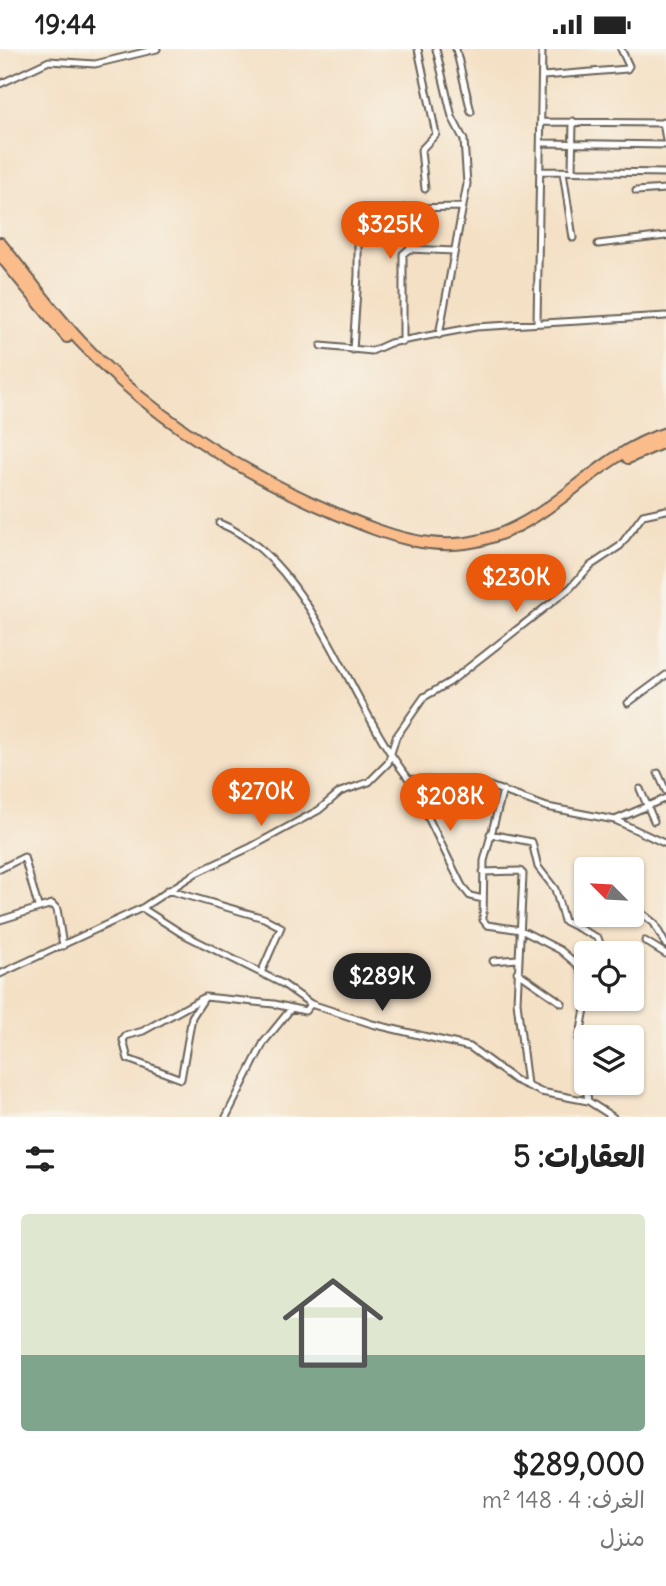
<!DOCTYPE html>
<html lang="ar">
<meta charset="utf-8">
<style>
:root{--surface:#fff;--page:#f6f6f6;--text:#222;--muted:#767676;--line:#e0e0e0;--accent:#ea580c}
body{margin:0;font-family:Delius,"Playpen Sans Arabic",sans-serif;background:var(--page);color:var(--text);direction:rtl;height:100vh;display:flex;flex-direction:column;font-size:26px;white-space:nowrap}
*{box-sizing:border-box;margin:0}
p{font-size:23px;color:var(--muted)}
.icon{flex:none;width:38px;height:38px;fill:none;stroke:currentColor;stroke-width:2;stroke-linecap:round;stroke-linejoin:round}
.map{position:relative;height:1068px;overflow:hidden;direction:ltr}
.panel{display:flex;flex-direction:column;background:var(--surface);flex:1}
.panel>*{flex:none}
.needle{width:46px;rotate:294deg}
.buttons{position:absolute;left:574px;top:808px;display:grid;gap:14px}
.buttons a{display:grid;place-items:center;width:70px;height:70px;border-radius:7px;background:var(--surface);box-shadow:0 2px 5px #0004;font-size:35px}
.price{position:absolute;translate:-50% -60px;padding:0 16px;border-radius:24px;background:var(--accent);color:#fff;font-size:23px;line-height:46px;filter:drop-shadow(0 2px 4px #0008)}
.price::after{content:'';position:absolute;left:50%;top:42px;width:21px;height:16px;margin-left:-10px;background:inherit;clip-path:polygon(0 0,100% 0,50% 100%)}
.price.selected{background:#222;color:#fff}
ul{padding:0;list-style:none}
li{display:grid;align-content:center;gap:14px;height:371px;padding:0 21px}
li+li{border-top:2px solid var(--line)}
li span{display:grid;place-items:center;height:217px;border-radius:7px;color:#555}
li>.icon{margin-inline-start:auto}
span .icon{width:126px;height:126px;fill:#fffc;stroke-width:1}
li b{font-size:30px}
h2{display:flex;justify-content:space-between;align-items:center;height:84px;padding:0 21px;font-size:30px}
.status{display:flex;justify-content:space-between;align-items:center;height:49px;padding:0 35px;background:var(--surface);direction:ltr}
.status svg{height:19px;fill:currentColor}
.map>svg:first-child{display:block}
</style>
<div class="status"><b>19:44</b><svg viewBox="0 0 49 12"><path d="M0 12V9h3v3zM5 12V6h3v6zM10 12V3h3v9zM15 12V0h3v12zM26 1h20v11H26zM47 4h2v5h-2z"/></svg></div>
<div class="map">
<svg width="666" height="1068" viewBox="0 0 666 1068">
<rect width="100%" height="100%" fill="#f7f3e8"/>
<filter id="ink" filterUnits="userSpaceOnUse"><feTurbulence type="fractalNoise" baseFrequency=".0143" numOctaves="2"/><feDisplacementMap in="SourceGraphic" scale="14" xChannelSelector="R" yChannelSelector="G"/><feConvolveMatrix kernelMatrix="1 2 1 2 8 2 1 2 1" color-interpolation-filters="sRGB"/></filter>
<filter id="wash" filterUnits="userSpaceOnUse"><feTurbulence type="fractalNoise" baseFrequency=".00686" numOctaves="4" result="noise"/><feDisplacementMap in="SourceGraphic" scale="28" xChannelSelector="R" yChannelSelector="G"/><feGaussianBlur stdDeviation="1.57" result="paint"/><feColorMatrix in="noise" values="0 0 0 0 0 0 0 0 0 0 0 0 0 0 0 0 0 1.4 0 .05"/><feComposite in="paint" operator="in"/></filter>
<g filter="url(#wash)">
<rect width="100%" height="100%" fill="#f4e0c5"/>
</g>
<g filter="url(#ink)">
<g fill="none" stroke-linecap="round" stroke-linejoin="round">
<!-- street casing -->
<g stroke="#686157" stroke-width="9">
<path id="street" d="M418 0 436 85 421 101 425 140
M436 0 452 68 464 91 467 135 439 286
M456 0 471 63
M543 27 627 20 629 17 621 0
M0 35 49 12 95 15 157 0
M543 73 666 74
M663 73 666 91
M543 94 666 96
M542 122 666 124
M572 122 573 72
M563 123 573 189
M636 142 666 140
M405 159 463 158
M598 195 666 187
M537 273 542 0
M403 293V205L409 200 454 202
M321 297 372 302 390 294 476 278 666 267
M353 301 358 226V184
M219 474C313 512 348 655 409 730L484 735 547 758 615 771 666 795
M628 654 666 626
M658 724 666 742
M409 730 462 837 470 847 483 850
M640 740 654 772
M503 741 484 812 483 871 487 876 521 881 560 901 579 917 586 937
M615 771 666 749
M490 785 532 793 538 818 555 840 564 872 598 889 604 905
M0 820 24 808 38 857
M483 823 520 822 523 825 517 953 527 1036
M167 841 264 869 281 878 261 924
M634 858 654 874 666 896
M142 859 181 884 283 935 311 955 372 975 470 998 515 1031 541 1043 588 1052 613 1068
M0 871 52 855 57 860 63 897
M645 892 666 905
M493 912 517 910
M517 923 562 954
M0 925 142 859 196 824 251 798 319 761 340 743 369 733 388 714 396 688 424 648 450 633 570 539 590 517 620 497 643 466 666 461
M205 948 192 968 181 1030 128 1010 123 991 126 987 143 982 205 948 274 955 305 962 311 955
M587 950 579 991 588 1052
M226 1068 264 993 290 961"/>
</g>
<!-- highway casing -->
<g stroke="#686157" stroke-width="14">
<path id="highway" d="M0 194C27 227 51 261 80 292 152 369 241 424 337 465 385 485 433 505 485 490 555 471 597 405 666 384
M0 206 67 288
M628 409 666 392"/>
</g>
<!-- street -->
<use href="#street" stroke="#fff" stroke-width="5"/>
<!-- highway -->
<use href="#highway" stroke="#fabc8b" stroke-width="10"/>
</g>
</g>
</svg>
<div class="buttons">
<a><svg class="needle" viewBox="-14 -14 28 28"><path d="M0-13l5 13h-10z" fill="#e53935"/><path d="M0 13l5-13h-10z" fill="#767676"/></svg></a>
<a><svg class="icon" aria-label="locate" viewBox="0 0 24 24"><circle cx="12" cy="12" r="6"/><path d="M12 2v4M12 18v4M2 12h4M18 12h4"/></svg></a>
<a><svg class="icon" aria-label="layers" viewBox="0 0 24 24"><path d="M12 4l9 5-9 5-9-5zM3 14l9 5 9-5"/></svg></a>
</div>
<b class="price" style="left:390px;top:212px">$325K</b>
<b class="price" style="left:516px;top:565px">$230K</b>
<b class="price" style="left:261px;top:779px">$270K</b>
<b class="price" style="left:450px;top:784px">$208K</b>
<b class="price selected" style="left:382px;top:964px">$289K</b>
</div>
<section class="panel">
<h2>العقارات: 5<svg class="icon" aria-label="filters" viewBox="0 0 24 24"><path d="M4 7h16M4 17h16"/><circle cx="9" cy="7" r="2"/><circle cx="15" cy="17" r="2"/></svg></h2>
<ul>
<li><span style="background:linear-gradient(#dfe7d0 65%,#7fa58c 0)"><svg class="icon" aria-label="home" viewBox="0 0 24 24"><path d="M3 11l9-7 9 7M6 9v11h12V9"/></svg></span><div><b>$289,000</b><p>الغرف: 4 · 148 m²</p><p>منزل</p></div></li>
</ul>
</section>
